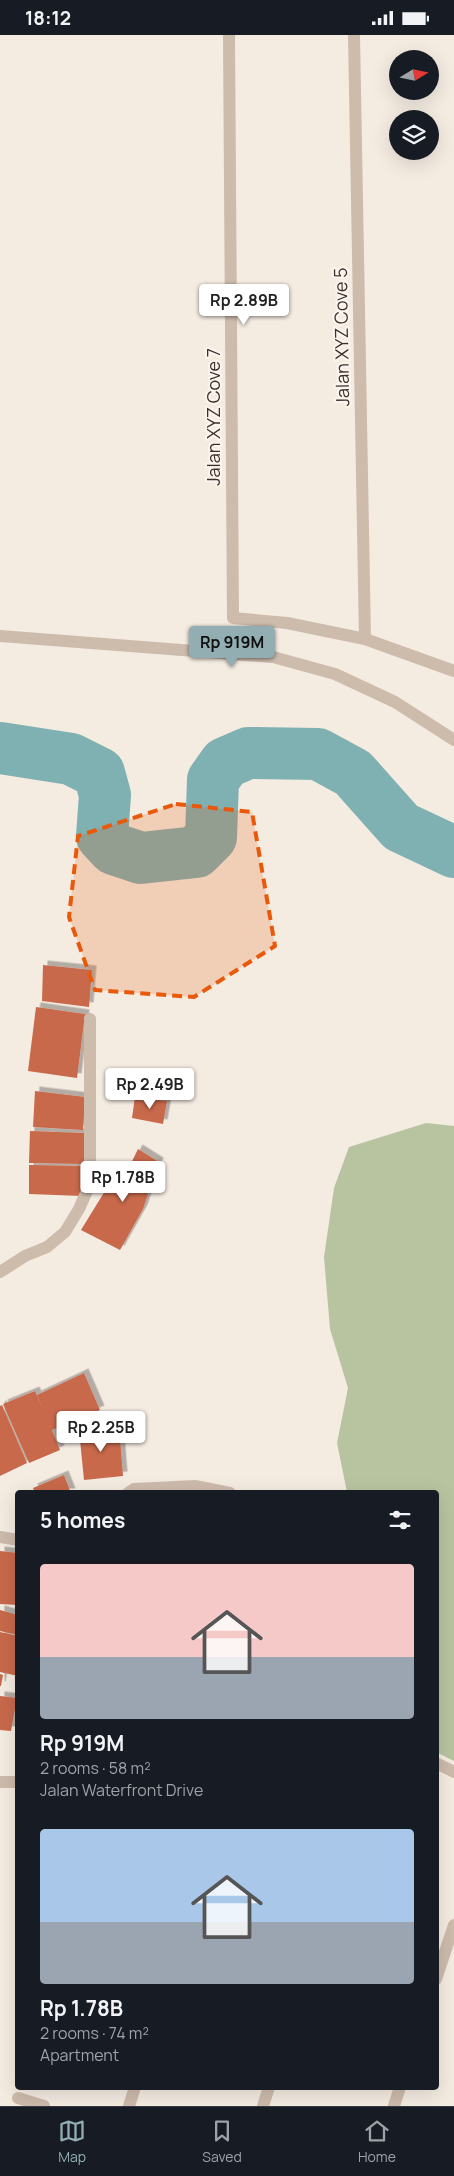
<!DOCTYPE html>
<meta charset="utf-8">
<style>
:root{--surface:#171b24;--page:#242831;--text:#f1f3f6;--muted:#9ea1a6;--line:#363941;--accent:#92aeb2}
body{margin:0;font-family:Manrope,sans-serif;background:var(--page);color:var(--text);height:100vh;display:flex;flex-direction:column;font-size:19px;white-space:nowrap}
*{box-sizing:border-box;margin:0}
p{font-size:16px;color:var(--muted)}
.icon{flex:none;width:28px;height:28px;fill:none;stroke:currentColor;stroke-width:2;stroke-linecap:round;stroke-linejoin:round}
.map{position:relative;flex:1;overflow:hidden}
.sheet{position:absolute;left:15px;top:1455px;width:424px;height:600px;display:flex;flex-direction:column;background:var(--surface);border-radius:5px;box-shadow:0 5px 20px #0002}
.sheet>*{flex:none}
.needle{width:32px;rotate:80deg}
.buttons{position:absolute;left:389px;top:15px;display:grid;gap:10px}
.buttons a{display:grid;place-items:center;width:50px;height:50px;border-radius:50%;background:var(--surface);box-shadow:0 5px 20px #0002;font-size:25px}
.price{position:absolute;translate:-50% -42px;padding:0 11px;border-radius:5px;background:#fff;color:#222;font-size:16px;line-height:32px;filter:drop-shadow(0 1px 2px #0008)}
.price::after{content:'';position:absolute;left:50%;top:30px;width:15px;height:11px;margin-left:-8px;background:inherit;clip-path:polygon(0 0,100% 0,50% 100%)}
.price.current{background:var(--accent);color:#111}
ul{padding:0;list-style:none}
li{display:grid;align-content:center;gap:10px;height:265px;padding:0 25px}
li span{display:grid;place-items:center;height:155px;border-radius:5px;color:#555}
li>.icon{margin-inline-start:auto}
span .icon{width:90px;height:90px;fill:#fffc;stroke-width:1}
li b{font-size:21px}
h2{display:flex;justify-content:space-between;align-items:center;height:60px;padding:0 25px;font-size:21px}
.status{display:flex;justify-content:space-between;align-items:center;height:35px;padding:0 25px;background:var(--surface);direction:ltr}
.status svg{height:14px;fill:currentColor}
.tab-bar{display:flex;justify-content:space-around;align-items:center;height:70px;border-top:1px solid var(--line);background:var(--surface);font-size:14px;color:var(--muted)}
.tab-bar a{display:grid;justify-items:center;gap:2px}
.tab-bar .current{color:var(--accent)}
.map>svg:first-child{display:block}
</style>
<div class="status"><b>18:12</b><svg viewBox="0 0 49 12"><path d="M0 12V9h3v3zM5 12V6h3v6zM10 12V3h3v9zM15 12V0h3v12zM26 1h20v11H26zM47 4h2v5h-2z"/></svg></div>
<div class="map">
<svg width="454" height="2071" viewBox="0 0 454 2071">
<defs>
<filter id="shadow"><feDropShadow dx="4.5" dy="-4.5" stdDeviation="0" flood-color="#0004"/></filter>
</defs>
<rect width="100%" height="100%" fill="#f4ebe1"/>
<!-- green -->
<path fill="#b8c4a0" d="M426 1088 454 1091V1726L436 1717V1458L347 1457 337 1408 348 1353 330 1294 324 1222 334 1153 349 1112Z"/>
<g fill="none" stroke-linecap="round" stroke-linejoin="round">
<!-- river -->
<path stroke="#7fb0b2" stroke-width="52" d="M0 713 71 724 99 738 105 760 102 801 114 814 141 823 196 817 211 802 213 745 225 728 248 718 318 719 353 738 401 792 454 817"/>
</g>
<!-- building -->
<path fill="#c8694b" filter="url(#shadow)" d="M43 930 92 935 89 972 42 966Z
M36 972 85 979 77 1043 28 1036Z
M35 1056 85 1062 83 1095 33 1092Z
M135 1062 167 1066 163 1089 132 1083Z
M30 1096 85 1098 84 1129 29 1128Z
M138 1114 159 1127 143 1174 120 1215 81 1195 108 1151 117 1157Z
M29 1130 84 1131 82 1161 29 1159Z
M84 1338 100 1375 52 1395 60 1415 29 1428 3 1369 35 1356 45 1379 37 1360Z
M2 1370 27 1428 0 1441V1371Z
M119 1391 123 1441 84 1445 79 1395Z
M64 1440 71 1458H35L33 1453Z
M0 1516 18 1518V1570L0 1569Z
M0 1575 18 1580V1600L0 1596Z
M0 1597 18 1601V1641L0 1637Z
M0 1639 3 1640 1 1651H0Z
M0 1661 17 1663 11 1696 0 1695Z"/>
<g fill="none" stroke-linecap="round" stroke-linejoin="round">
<!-- minor -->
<path stroke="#cdbbac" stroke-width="12" d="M229 0 233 583 287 588 365 604 454 636
M354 0 365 604
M0 601 273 622 335 639 395 667 454 705
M0 1237 25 1221 47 1212 65 1197 79 1174 90 1149V984
M128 1458 134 1454 195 1451 230 1458
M0 1502 18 1505
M436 1728 454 1737
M0 1747H18
M436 1944 454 1890
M18 2063 44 2071
M129 2071 135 2052
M263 2071 269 2052
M394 2071 400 2052"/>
</g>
<!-- marked area -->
<path fill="#e8590c" fill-opacity="0.2" stroke="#e8590c" stroke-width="4" stroke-dasharray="10 6" stroke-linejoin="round" d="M176 769 252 777 275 911 194 962 95 955 69 882 78 801Z"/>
<g text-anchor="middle" stroke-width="4.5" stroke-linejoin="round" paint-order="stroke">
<!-- street labels -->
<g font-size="18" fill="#3b302b" stroke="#fbf5ee">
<text transform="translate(342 302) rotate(-91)" y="6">Jalan XYZ Cove 5</text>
<text transform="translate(214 382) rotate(-90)" y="6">Jalan XYZ Cove 7</text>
</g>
</g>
</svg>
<div class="buttons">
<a><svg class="needle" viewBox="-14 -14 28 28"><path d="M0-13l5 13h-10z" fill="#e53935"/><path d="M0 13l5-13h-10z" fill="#9ea1a6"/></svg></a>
<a><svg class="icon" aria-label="layers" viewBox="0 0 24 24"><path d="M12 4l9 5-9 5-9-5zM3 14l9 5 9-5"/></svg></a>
</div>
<b class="price" style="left:244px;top:291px">Rp 2.89B</b>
<b class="price current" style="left:232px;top:633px">Rp 919M</b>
<b class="price" style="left:150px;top:1075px">Rp 2.49B</b>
<b class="price" style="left:123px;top:1168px">Rp 1.78B</b>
<b class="price" style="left:101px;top:1418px">Rp 2.25B</b>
<section class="sheet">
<h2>5 homes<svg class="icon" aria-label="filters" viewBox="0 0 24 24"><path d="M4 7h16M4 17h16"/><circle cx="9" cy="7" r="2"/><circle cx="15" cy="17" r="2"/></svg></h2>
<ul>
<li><span style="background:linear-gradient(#f6c9c9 60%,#9aa5b1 0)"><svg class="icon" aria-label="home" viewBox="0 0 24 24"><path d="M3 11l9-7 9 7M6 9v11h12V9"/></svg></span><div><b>Rp 919M</b><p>2 rooms · 58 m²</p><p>Jalan Waterfront Drive</p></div></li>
<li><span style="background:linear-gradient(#a9c7e8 60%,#9aa5b1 0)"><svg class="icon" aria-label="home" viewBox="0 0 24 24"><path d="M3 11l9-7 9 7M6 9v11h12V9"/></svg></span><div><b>Rp 1.78B</b><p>2 rooms · 74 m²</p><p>Apartment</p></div></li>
</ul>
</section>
</div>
<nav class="tab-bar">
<a class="current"><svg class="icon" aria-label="map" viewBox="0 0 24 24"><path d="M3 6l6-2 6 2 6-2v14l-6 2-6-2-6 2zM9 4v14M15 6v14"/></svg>Map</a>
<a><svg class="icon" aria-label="saved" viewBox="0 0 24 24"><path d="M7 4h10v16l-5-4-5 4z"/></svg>Saved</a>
<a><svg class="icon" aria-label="home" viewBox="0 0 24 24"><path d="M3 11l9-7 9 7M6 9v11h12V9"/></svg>Home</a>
</nav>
